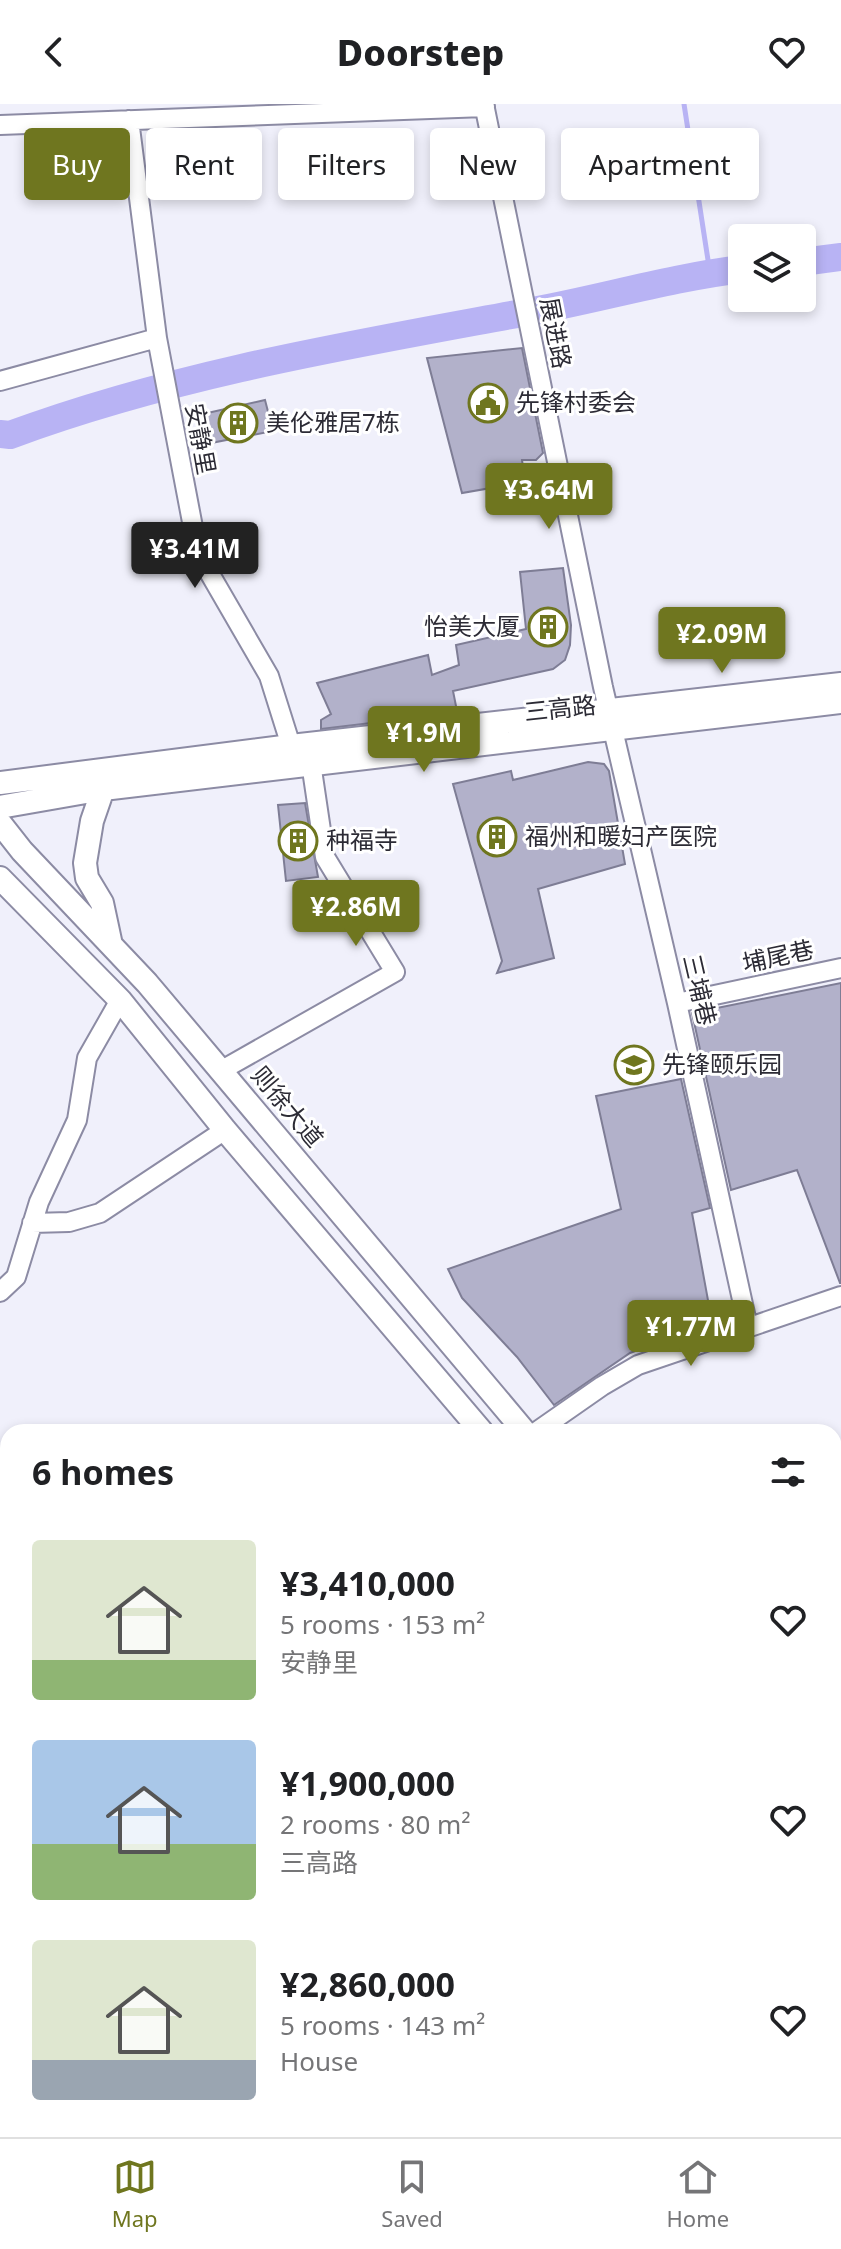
<!DOCTYPE html>
<meta charset="utf-8">
<style>
:root{--surface:#fff;--page:#f6f6f6;--text:#202124;--muted:#757577;--line:#e0e0e0;--accent:#6f761f}
body{margin:0;font-family:"Noto Sans","Noto Sans SC",sans-serif;background:var(--page);color:var(--text);height:100vh;display:flex;flex-direction:column;font-size:30px;white-space:nowrap}
*{box-sizing:border-box;margin:0}
p{font-size:26px;color:var(--muted)}
.icon{flex:none;width:44px;height:44px;fill:none;stroke:currentColor;stroke-width:2;stroke-linecap:round;stroke-linejoin:round}
.map{position:relative;flex:1;overflow:hidden}
.panel{position:absolute;left:0px;top:1320px;width:842px;height:714px;display:flex;flex-direction:column;background:var(--surface);border-radius:24px 24px 0 0;box-shadow:0 4px 12px #0003}
.panel>*{flex:none}
.hud{position:absolute;left:24px;top:24px;width:794px;height:72px;display:flex;gap:16px}
.fabs{position:absolute;left:728px;top:120px;display:grid;gap:16px}
.fabs a{display:grid;place-items:center;width:88px;height:88px;border-radius:8px;background:var(--surface);box-shadow:0 4px 12px #0003;font-size:40px}
.price{position:absolute;translate:-50% -68px;padding:0 18px;border-radius:8px;background:var(--accent);color:#fff;font-size:26px;line-height:52px;filter:drop-shadow(0 2px 4px #0008)}
.price::after{content:'';position:absolute;left:50%;top:48px;width:24px;height:18px;margin-left:-12px;background:inherit;clip-path:polygon(0 0,100% 0,50% 100%)}
.price.active{background:#222;color:#fff}
ul{padding:0;list-style:none}
li{display:flex;align-items:center;gap:24px;height:200px;padding:0 32px}
li span{display:grid;place-items:center;flex:none;width:224px;height:160px;border-radius:8px;color:#555}
li>.icon{margin-inline-start:auto}
span .icon{width:96px;height:96px;fill:#fffc;stroke-width:1}
li b{font-size:34px}
h2{display:flex;justify-content:space-between;align-items:center;height:96px;padding:0 32px;font-size:34px}
.chip{padding:0 28px;border-radius:8px;background:var(--surface);box-shadow:0 4px 12px #0003;font-size:28px;line-height:72px}
.chip.active{background:var(--accent);color:#fff}
header{display:flex;justify-content:space-between;align-items:center;height:104px;padding:0 32px;background:var(--surface);font-size:36px;font-weight:800}
.tabs{display:flex;justify-content:space-around;align-items:center;height:112px;border-top:2px solid var(--line);background:var(--surface);font-size:22px;color:var(--muted)}
.tabs a{display:grid;justify-items:center;gap:4px}
.tabs .active{color:var(--accent)}
.map>svg:first-child{display:block}
</style>
<header><svg class="icon" aria-label="back" viewBox="0 0 24 24"><path d="M15 5l-7 7 7 7"/></svg>Doorstep<svg class="icon" aria-label="heart" viewBox="0 0 24 24"><path d="M12 20l-8-8c-3-5 5-10 8-4 3-6 11-1 8 4z"/></svg></header>
<div class="map">
<svg width="841" height="2033" viewBox="0 0 841 2033">
<rect width="100%" height="100%" fill="#f0f0fb"/>
<g fill="none" stroke-linecap="round" stroke-linejoin="round">
<!-- stream -->
<path stroke="#b8b3f4" stroke-width="5" d="M684 0 710 169"/>
<!-- river -->
<path stroke="#b8b3f4" stroke-width="28" d="M802 158 841 153
M0 330 10 331C175 270 349 241 522 209 596 196 668 174 742 165"/>
</g>
<!-- building -->
<path fill="#b2b1ca" stroke="#7e7d95" stroke-width="2" d="M522 244 543 349 536 356H522L525 378 462 389 427 254Z
M265 296 273 327 211 339 203 310Z
M563 464 571 521 570 541 565 556 553 565 453 587 457 607 446 610 321 625V616L331 610 317 579 428 551 432 571 459 561 456 541 526 525 520 468Z
M588 658 604 660 609 667 625 760 538 785 554 854 497 869 502 857 453 680 511 667 513 676Z
M305 699 318 773 286 777 278 701Z
M841 879V1179H840L797 1066 731 1086 692 909Z
M681 975 710 1104 692 1109 712 1218 630 1249 554 1301 517 1253 462 1194 448 1165 621 1105 596 992Z"/>
<g fill="none" stroke-linecap="round" stroke-linejoin="round">
<!-- minor casing -->
<g stroke="#8c8ba4" stroke-width="22">
<path id="minor" d="M484 0 603 583 677 899 748 1223
M129 16 157 234 196 439 203 458 269 572 291 642
M0 21 485 3
M0 277 157 234
M677 899 841 864
M222 966 395 868 325 753 311 659
M32 1119 69 1118 100 1109 225 1026
M0 1188 16 1173 39 1098 77 1016 87 954 120 896
M536 1328 602 1282 638 1261 841 1192
M0 1842 8 1840
M115 2026V2033
M235 2026 236 2033"/>
</g>
<!-- major casing -->
<g stroke="#8c8ba4" stroke-width="26">
<path id="major" d="M0 679 291 642 841 580
M103 685 92 717 85 759 87 774 102 799 111 841
M0 703 103 685 841 598
M0 719 22 747 147 879 525 1328
M0 774 120 896 225 1026 482 1328
M834 1646 841 1643
M834 1685 841 1692
M834 1732 841 1740"/>
</g>
<!-- minor -->
<use href="#minor" stroke="#fff" stroke-width="18"/>
<!-- major -->
<use href="#major" stroke="#fff" stroke-width="22"/>
</g>
<!-- icons -->
<defs>
<g id="civic-ring" transform="scale(2)"><circle r="9.5" fill="#fff" stroke="#6f761f" stroke-width="1.5"/><path d="M-.6-6.5H3V-4.5H.6V-3L4-1V1h2V6H-6V1h2V-1L-.6-3ZM-1.2 2.5V6h2.4V2.5Z" fill="#6f761f"/></g>
<g id="building-ring" transform="scale(2)"><circle r="9.5" fill="#fff" stroke="#6f761f" stroke-width="1.5"/><path d="M-4-6H4V6H1V3H-1V6H-4ZM-2.5-4.3h1.7v1.8h-1.7ZM.8-4.3h1.7v1.8H.8ZM-2.5-1h1.7V.8h-1.7ZM.8-1h1.7V.8H.8Z" fill="#6f761f"/></g>
<g id="school-ring" transform="scale(2)"><circle r="9.5" fill="#fff" stroke="#6f761f" stroke-width="1.5"/><path d="M0-5L7-2L0 1L-7-2ZM-4 1L0 2.5L4 1V4Q0 6-4 4Z" fill="#6f761f"/></g>
</defs>
<g fill-rule="evenodd">
<use href="#civic-ring" x="488" y="299"/>
<use href="#building-ring" x="238" y="319"/>
<use href="#building-ring" x="548" y="523"/>
<use href="#building-ring" x="497" y="733"/>
<use href="#building-ring" x="298" y="737"/>
<use href="#school-ring" x="634" y="961"/>
</g>
<g text-anchor="middle" stroke-width="6" stroke-linejoin="round" paint-order="stroke">
<!-- street labels -->
<g font-size="24" fill="#2c2b35" stroke="#fff">
<text transform="translate(555 229) rotate(79)" y="8">展进路</text>
<text transform="translate(200 335) rotate(80)" y="8">安静里</text>
<text transform="translate(560 605) rotate(-6)" y="8">三高路</text>
<text transform="translate(778 853) rotate(-12)" y="8">埔尾巷</text>
<text transform="translate(699 886) rotate(77)" y="8">三埔巷</text>
<text transform="translate(287 1003) rotate(50)" y="8">则徐大道</text>
</g>
<!-- poi labels -->
<g font-size="24" fill="#2c2b35" stroke="#fff" text-anchor="start">
<text x="516" y="307">先锋村委会</text>
<text x="266" y="327">美伦雅居7栋</text>
<text x="520" y="531" text-anchor="end">怡美大厦</text>
<text x="525" y="741">福州和暖妇产医院</text>
<text x="326" y="745">种福寺</text>
<text x="662" y="969">先锋颐乐园</text>
</g>
</g>
</svg>
<div class="fabs">
<a><svg class="icon" aria-label="layers" viewBox="0 0 24 24"><path d="M12 4l9 5-9 5-9-5zM3 14l9 5 9-5"/></svg></a>
</div>
<b class="price" style="left:549px;top:427px">¥3.64M</b>
<b class="price active" style="left:195px;top:486px">¥3.41M</b>
<b class="price" style="left:722px;top:571px">¥2.09M</b>
<b class="price" style="left:424px;top:670px">¥1.9M</b>
<b class="price" style="left:356px;top:844px">¥2.86M</b>
<b class="price" style="left:691px;top:1264px">¥1.77M</b>
<div class="hud">
<a class="chip active">Buy</a>
<a class="chip">Rent</a>
<a class="chip">Filters</a>
<a class="chip">New</a>
<a class="chip">Apartment</a>
</div>
<section class="panel">
<h2>6 homes<svg class="icon" aria-label="filters" viewBox="0 0 24 24"><path d="M4 7h16M4 17h16"/><circle cx="9" cy="7" r="2"/><circle cx="15" cy="17" r="2"/></svg></h2>
<ul>
<li><span style="background:linear-gradient(#dfe7d0 75%,#8fb573 0)"><svg class="icon" aria-label="home" viewBox="0 0 24 24"><path d="M3 11l9-7 9 7M6 9v11h12V9"/></svg></span><div><b>¥3,410,000</b><p>5 rooms · 153 m²</p><p>安静里</p></div><svg class="icon" aria-label="heart" viewBox="0 0 24 24"><path d="M12 20l-8-8c-3-5 5-10 8-4 3-6 11-1 8 4z"/></svg></li>
<li><span style="background:linear-gradient(#a9c7e8 65%,#8fb573 0)"><svg class="icon" aria-label="home" viewBox="0 0 24 24"><path d="M3 11l9-7 9 7M6 9v11h12V9"/></svg></span><div><b>¥1,900,000</b><p>2 rooms · 80 m²</p><p>三高路</p></div><svg class="icon" aria-label="heart" viewBox="0 0 24 24"><path d="M12 20l-8-8c-3-5 5-10 8-4 3-6 11-1 8 4z"/></svg></li>
<li><span style="background:linear-gradient(#dfe7d0 75%,#9aa5b1 0)"><svg class="icon" aria-label="home" viewBox="0 0 24 24"><path d="M3 11l9-7 9 7M6 9v11h12V9"/></svg></span><div><b>¥2,860,000</b><p>5 rooms · 143 m²</p><p>House</p></div><svg class="icon" aria-label="heart" viewBox="0 0 24 24"><path d="M12 20l-8-8c-3-5 5-10 8-4 3-6 11-1 8 4z"/></svg></li>
</ul>
</section>
</div>
<nav class="tabs">
<a class="active"><svg class="icon" aria-label="map" viewBox="0 0 24 24"><path d="M3 6l6-2 6 2 6-2v14l-6 2-6-2-6 2zM9 4v14M15 6v14"/></svg>Map</a>
<a><svg class="icon" aria-label="saved" viewBox="0 0 24 24"><path d="M7 4h10v16l-5-4-5 4z"/></svg>Saved</a>
<a><svg class="icon" aria-label="home" viewBox="0 0 24 24"><path d="M3 11l9-7 9 7M6 9v11h12V9"/></svg>Home</a>
</nav>
